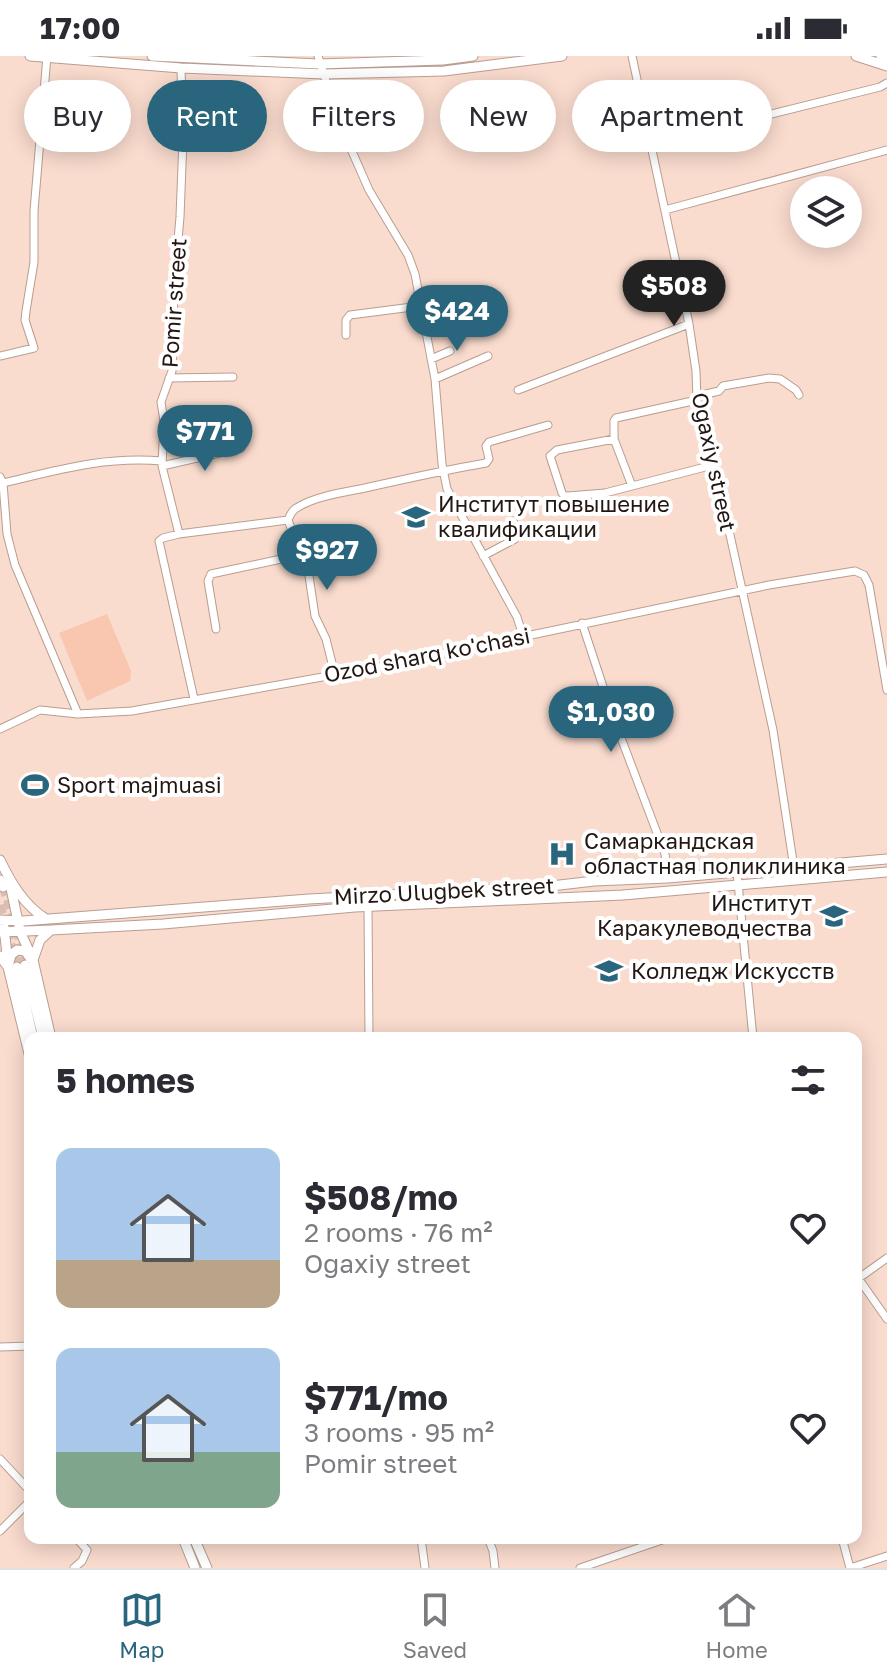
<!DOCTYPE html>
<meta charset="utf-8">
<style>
:root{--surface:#fff;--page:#f2f2f3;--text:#2b2b33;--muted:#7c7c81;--line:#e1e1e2;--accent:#29667d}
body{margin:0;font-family:"Golos Text",sans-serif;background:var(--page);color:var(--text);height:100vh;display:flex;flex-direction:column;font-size:30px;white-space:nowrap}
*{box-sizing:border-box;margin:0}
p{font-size:26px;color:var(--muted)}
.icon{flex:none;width:44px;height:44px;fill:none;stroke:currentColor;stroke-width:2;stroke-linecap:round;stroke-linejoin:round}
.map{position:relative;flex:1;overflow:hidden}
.drawer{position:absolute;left:24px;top:976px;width:838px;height:512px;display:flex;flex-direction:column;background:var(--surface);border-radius:16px;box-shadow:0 4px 20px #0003}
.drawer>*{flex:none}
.top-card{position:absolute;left:24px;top:24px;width:840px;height:72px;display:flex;gap:16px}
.controls{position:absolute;left:790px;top:120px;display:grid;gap:16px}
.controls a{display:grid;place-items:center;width:72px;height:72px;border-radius:50%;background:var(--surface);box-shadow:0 4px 20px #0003;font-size:40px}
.price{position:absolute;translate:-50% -68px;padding:0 18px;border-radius:28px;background:var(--accent);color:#fff;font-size:26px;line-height:52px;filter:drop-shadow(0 2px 4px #0008)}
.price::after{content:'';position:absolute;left:50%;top:48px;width:24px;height:18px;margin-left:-12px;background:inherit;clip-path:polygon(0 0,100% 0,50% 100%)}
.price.current{background:#222;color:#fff}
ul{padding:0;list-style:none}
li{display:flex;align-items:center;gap:24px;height:200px;padding:0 32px}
li span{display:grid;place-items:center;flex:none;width:224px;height:160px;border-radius:16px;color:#555}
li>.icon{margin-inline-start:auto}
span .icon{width:96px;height:96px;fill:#fffc;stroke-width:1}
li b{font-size:34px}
h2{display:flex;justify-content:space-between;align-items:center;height:96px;padding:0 32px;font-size:34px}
.tag{padding:0 28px;border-radius:36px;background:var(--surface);box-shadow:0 4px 20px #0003;font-size:28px;line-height:72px}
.tag.current{background:var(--accent);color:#fff}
.status{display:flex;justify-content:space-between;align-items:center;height:56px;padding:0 40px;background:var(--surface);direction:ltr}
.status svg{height:22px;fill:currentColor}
.tabs{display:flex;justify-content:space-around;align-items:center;height:112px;border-top:2px solid var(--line);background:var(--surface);font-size:22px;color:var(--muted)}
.tabs a{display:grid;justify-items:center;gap:4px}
.tabs .current{color:var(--accent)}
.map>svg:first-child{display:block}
</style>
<div class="status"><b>17:00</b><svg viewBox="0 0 49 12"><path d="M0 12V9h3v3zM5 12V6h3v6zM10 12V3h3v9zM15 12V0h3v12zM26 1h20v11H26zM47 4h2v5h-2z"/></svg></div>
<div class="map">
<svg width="887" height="1512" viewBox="0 0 887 1512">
<rect width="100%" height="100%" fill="#fadcce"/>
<!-- green -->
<path fill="#f9c7b0" d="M107 558 131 615 130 625 87 645 59 577Z"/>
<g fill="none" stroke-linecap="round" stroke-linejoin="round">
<!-- major-tunnel -->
<path stroke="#dabeb2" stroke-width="9" stroke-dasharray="9 4.5" stroke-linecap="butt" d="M3 831 13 859
M0 849 17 911
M17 874 25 909"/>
<!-- minor casing -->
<g stroke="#b99d91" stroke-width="9">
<path id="minor" d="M318 0 340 68 369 134 408 199 415 218 435 323 442 408 447 433 517 561 523 580
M632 0 689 268 696 315 697 344 711 403 717 420 773 674 794 812
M651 88 880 31 887 27
M665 154 887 94
M346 279V264L350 259 420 250
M0 300 34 292 25 264 26 255 34 206V155L47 0
M431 303 450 295
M169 322 233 321
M435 323 488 300
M518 334 689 268
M614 383V365L616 362 697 344 702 339 719 335 723 330 769 322 780 323 796 334 799 339
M162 410 241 392
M0 421 3 427 7 478 15 509 78 658
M3 427C58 414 105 400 162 405
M632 430 614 383 557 394 550 400 562 437 565 440H568L605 437 713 409
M179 478 162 410 164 365 161 346 172 315 174 229 180 161 183 83 181 12
M483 500 515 483 518 476 513 465
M582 567 612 658 665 798 668 822
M216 573 208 525 211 518 300 499
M335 619 326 583 315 560 309 520 288 464C291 457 293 453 300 450 317 440 346 436 365 432 405 423 445 414 486 407L489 403 486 390 489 386 548 369
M194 643 159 485 163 482 179 478 288 464
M0 673 40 654 78 658 132 655 384 610 769 529 855 515 864 519 869 529 887 634
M737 816 753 982
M368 851 369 982
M856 1219 887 1263
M859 1222 887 1202
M0 1291 30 1290
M0 1403 30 1435
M0 1475 30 1445
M421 1482 425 1512
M488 1482 493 1495 495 1512
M842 1482 850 1512 887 1500
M74 1512 82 1505 87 1494 76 1482
M580 1512 668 1482"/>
</g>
<!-- major casing -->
<g stroke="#b99d91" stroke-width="11">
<path id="major" d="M30 0 181 12 324 18 444 15 562 0
M152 0 319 8 443 4 473 0
M856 0 887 10
M881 0 887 2
M0 804C11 827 24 849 46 863
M9 823 20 875 33 904
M0 824 3 831
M0 864 23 865 309 843 551 830 594 825 668 822 887 803
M4 871 8 908
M51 874 40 884 33 904 51 982
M0 876 51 874 163 868 355 851 623 839 887 816
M0 900 8 911 30 1002
M9 907 11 899 17 894 25 895 30 902
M25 909 43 982
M17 911 33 982
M183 1482 195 1512
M194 1482 207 1512"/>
</g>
<!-- minor -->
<use href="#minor" stroke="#fff" stroke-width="7"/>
<!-- major -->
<use href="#major" stroke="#fff" stroke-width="9"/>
</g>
<!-- icons -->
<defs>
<g id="university-bare" transform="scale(2.16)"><path d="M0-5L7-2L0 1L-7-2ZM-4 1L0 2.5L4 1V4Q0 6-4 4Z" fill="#29667d" stroke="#fff" stroke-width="2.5" paint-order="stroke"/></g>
<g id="stadium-bare" transform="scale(2.16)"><path d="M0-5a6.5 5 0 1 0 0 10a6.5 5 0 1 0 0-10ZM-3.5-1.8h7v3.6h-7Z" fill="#29667d" stroke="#fff" stroke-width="2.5" paint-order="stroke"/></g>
<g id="hospital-bare" transform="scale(2.16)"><path d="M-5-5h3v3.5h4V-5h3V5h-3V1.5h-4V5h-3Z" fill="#29667d" stroke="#fff" stroke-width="2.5" paint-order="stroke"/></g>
</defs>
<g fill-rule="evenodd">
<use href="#university-bare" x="416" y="461"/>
<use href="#stadium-bare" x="35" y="729"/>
<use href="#hospital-bare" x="562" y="798"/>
<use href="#university-bare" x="834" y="860"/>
<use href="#university-bare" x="609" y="915"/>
</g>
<g text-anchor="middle" stroke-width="8" stroke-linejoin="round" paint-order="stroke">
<!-- street labels -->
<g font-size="22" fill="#221713" stroke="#fff">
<text transform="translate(174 247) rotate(-86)" y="8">Pomir street</text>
<text transform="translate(714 406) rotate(78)" y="8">Ogaxiy street</text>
<text transform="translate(427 599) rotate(-11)" y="8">Ozod sharq ko'chasi</text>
<text transform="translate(444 835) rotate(-3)" y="8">Mirzo Ulugbek street</text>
</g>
<!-- poi labels -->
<g font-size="22" fill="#221713" stroke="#fff" text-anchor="start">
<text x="438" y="456">Институт повышение<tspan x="438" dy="25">квалификации</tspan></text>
<text x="57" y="737">Sport majmuasi</text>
<text x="584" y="793">Самаркандская<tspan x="584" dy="25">областная поликлиника</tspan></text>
<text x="812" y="855" text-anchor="end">Институт<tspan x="812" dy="25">Каракулеводчества</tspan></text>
<text x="631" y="923">Колледж Искусств</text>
</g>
</g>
</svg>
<div class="controls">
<a><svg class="icon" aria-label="layers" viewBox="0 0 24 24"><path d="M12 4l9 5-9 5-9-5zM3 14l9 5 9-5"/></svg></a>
</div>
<b class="price current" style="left:674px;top:272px">$508</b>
<b class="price" style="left:457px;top:297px">$424</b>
<b class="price" style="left:205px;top:417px">$771</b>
<b class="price" style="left:327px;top:536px">$927</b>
<b class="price" style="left:611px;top:698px">$1,030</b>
<div class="top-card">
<a class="tag">Buy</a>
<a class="tag current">Rent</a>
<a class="tag">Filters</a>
<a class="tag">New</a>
<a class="tag">Apartment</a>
</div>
<section class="drawer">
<h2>5 homes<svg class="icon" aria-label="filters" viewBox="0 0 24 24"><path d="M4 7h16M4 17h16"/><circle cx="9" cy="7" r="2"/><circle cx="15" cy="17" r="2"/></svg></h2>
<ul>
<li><span style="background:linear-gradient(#a9c7e8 70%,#b9a48a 0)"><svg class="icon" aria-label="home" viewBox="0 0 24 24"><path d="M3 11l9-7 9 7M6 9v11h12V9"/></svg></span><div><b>$508/mo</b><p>2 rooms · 76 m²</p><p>Ogaxiy street</p></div><svg class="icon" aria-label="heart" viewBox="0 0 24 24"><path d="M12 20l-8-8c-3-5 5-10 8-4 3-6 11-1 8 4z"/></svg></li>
<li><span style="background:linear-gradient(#a9c7e8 65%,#7fa58c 0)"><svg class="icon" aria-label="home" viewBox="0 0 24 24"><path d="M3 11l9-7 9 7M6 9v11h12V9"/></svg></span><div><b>$771/mo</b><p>3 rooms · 95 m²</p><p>Pomir street</p></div><svg class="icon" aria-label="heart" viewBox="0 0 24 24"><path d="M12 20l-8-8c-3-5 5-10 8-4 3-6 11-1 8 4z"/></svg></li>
</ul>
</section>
</div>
<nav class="tabs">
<a class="current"><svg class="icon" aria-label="map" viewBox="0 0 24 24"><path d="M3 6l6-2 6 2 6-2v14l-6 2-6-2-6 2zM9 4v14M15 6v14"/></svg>Map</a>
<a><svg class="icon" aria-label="saved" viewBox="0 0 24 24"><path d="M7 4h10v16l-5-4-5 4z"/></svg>Saved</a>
<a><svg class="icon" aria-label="home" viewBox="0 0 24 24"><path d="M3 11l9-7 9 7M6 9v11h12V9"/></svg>Home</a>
</nav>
